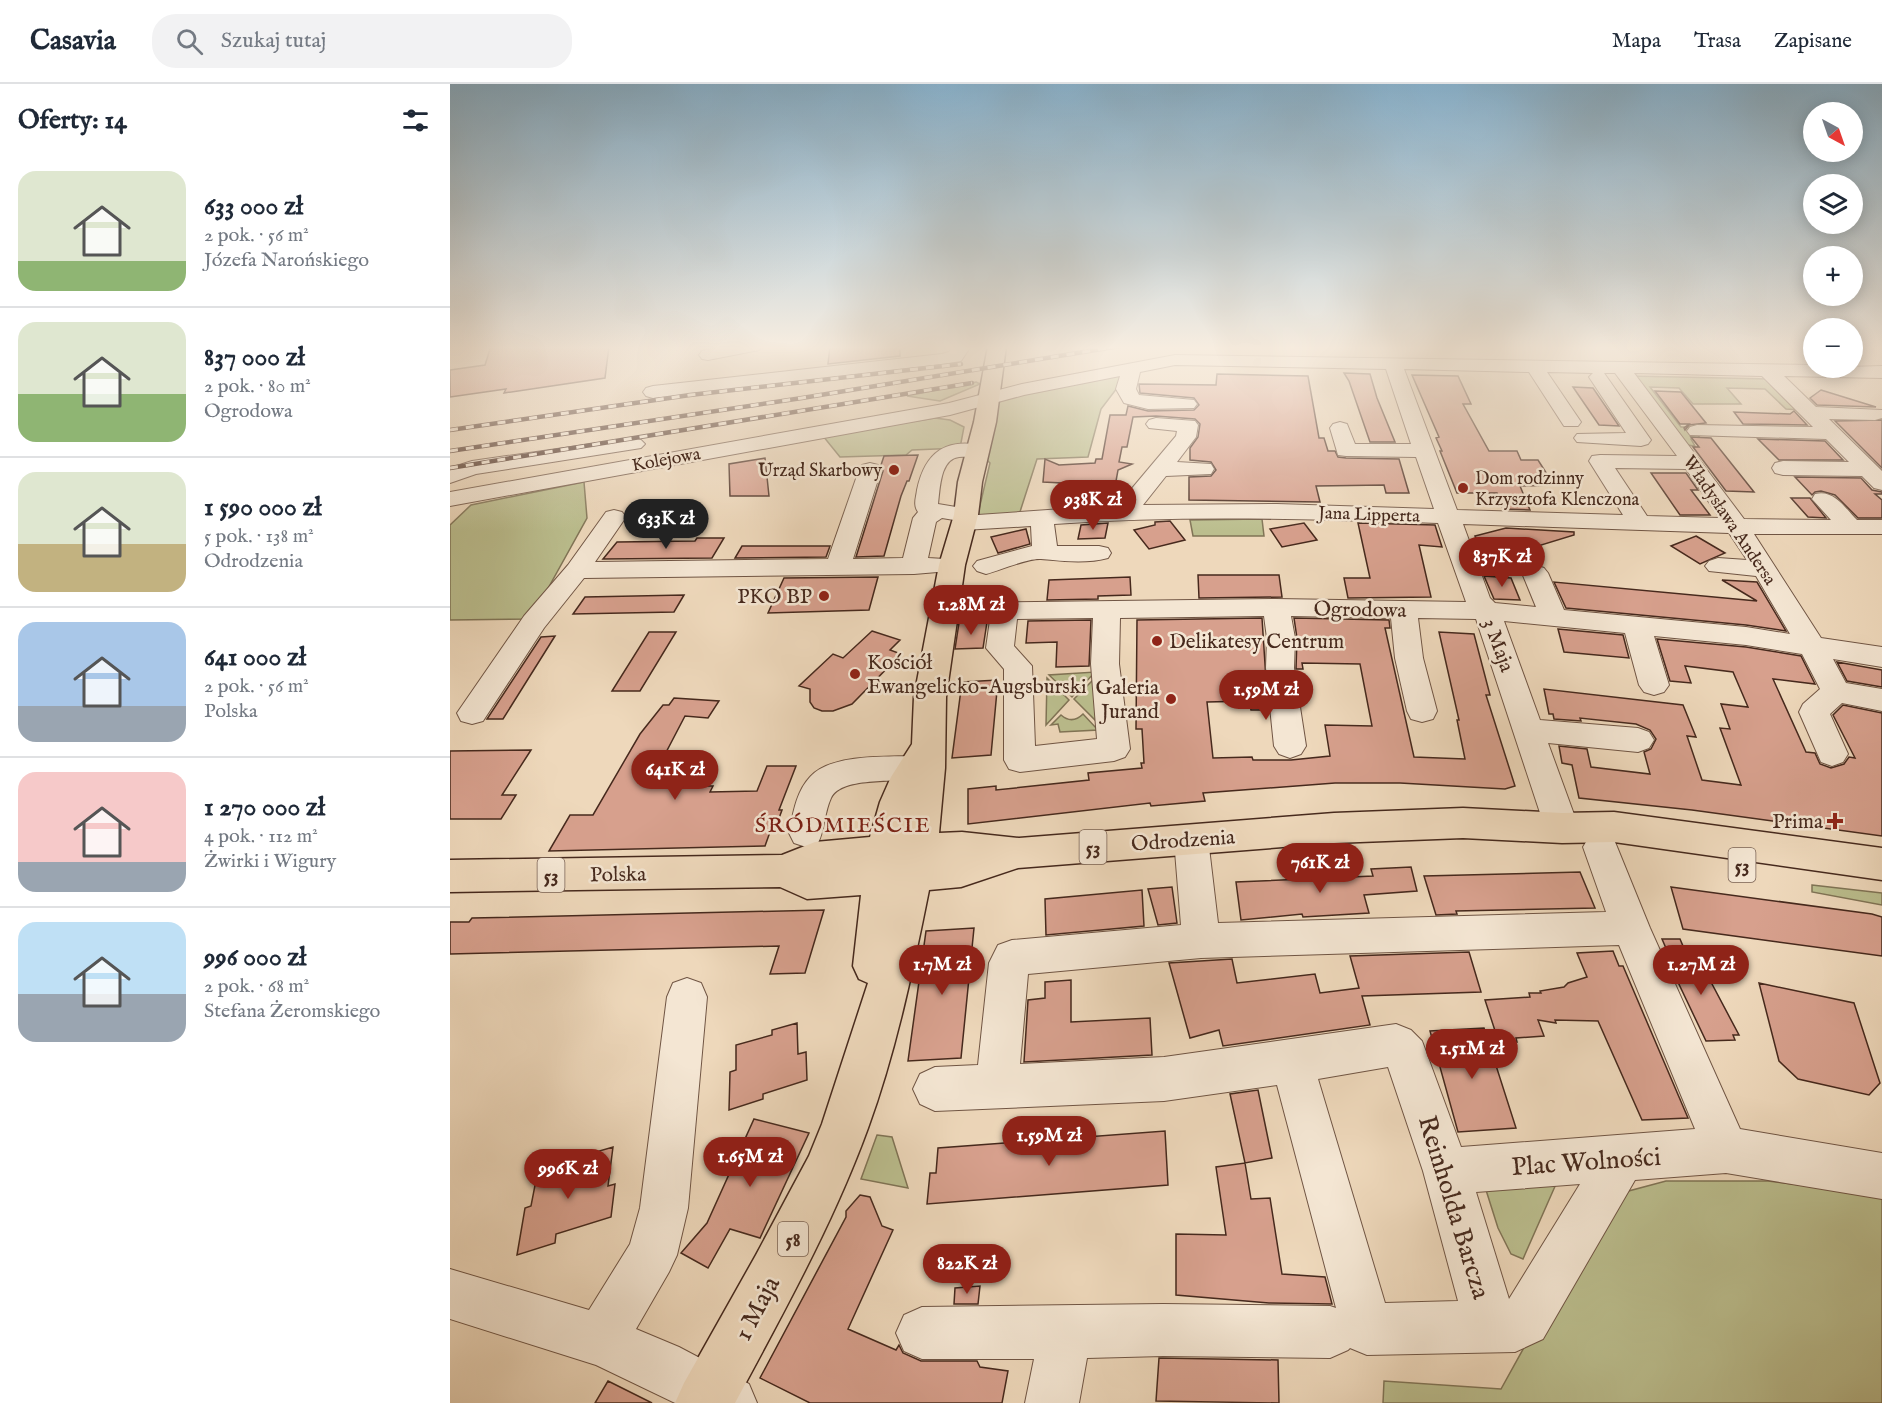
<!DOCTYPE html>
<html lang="pl">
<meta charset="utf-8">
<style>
:root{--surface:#fff;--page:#f2f2f3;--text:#1f2937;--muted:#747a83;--line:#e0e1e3;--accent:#8f2418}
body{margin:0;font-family:"IM FELL English",serif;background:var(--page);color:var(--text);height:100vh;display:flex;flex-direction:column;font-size:22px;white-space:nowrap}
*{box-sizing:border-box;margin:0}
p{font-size:20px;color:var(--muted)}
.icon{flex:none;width:33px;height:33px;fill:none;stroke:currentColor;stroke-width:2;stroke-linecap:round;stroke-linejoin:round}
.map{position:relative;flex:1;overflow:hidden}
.panel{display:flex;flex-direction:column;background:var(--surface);width:450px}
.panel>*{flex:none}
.needle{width:39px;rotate:140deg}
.buttons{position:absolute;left:1353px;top:18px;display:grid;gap:12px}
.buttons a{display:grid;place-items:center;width:60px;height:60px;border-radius:50%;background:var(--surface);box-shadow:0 3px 15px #0003;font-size:30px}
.price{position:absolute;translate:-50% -51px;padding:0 14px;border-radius:21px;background:var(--accent);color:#fff;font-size:20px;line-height:39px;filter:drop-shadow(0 2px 3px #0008)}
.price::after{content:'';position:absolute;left:50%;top:36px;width:18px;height:14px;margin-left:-9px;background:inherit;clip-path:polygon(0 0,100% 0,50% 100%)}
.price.on{background:#222;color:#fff}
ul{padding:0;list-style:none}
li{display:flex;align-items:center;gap:18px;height:150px;padding:0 18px}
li+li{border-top:2px solid var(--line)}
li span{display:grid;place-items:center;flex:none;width:168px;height:120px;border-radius:18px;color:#555}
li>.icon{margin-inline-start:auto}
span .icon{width:72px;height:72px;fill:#fffc;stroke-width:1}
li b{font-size:26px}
h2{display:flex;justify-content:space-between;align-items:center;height:72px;padding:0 18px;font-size:26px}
header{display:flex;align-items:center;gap:36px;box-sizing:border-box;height:84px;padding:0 30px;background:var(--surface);border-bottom:2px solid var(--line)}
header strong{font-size:28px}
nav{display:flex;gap:33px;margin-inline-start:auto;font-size:21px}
.search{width:420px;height:54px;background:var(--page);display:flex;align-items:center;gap:15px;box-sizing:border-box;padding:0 21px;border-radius:24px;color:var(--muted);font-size:22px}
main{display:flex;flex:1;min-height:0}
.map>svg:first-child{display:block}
</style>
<header>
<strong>Casavia</strong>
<div class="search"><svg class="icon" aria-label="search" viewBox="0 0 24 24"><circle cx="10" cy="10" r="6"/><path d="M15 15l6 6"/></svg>Szukaj tutaj</div>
<nav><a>Mapa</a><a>Trasa</a><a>Zapisane</a></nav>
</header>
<main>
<section class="panel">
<h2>Oferty: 14<svg class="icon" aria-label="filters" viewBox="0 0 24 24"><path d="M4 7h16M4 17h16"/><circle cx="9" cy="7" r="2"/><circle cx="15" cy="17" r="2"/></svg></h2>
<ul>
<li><span style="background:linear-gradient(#dfe7d0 75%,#8fb573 0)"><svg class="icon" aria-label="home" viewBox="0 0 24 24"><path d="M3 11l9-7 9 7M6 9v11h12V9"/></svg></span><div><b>633 000 zł</b><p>2 pok. · 56 m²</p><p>Józefa Narońskiego</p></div></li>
<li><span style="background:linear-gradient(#dfe7d0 60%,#8fb573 0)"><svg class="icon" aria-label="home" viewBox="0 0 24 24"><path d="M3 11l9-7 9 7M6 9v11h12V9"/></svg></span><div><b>837 000 zł</b><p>2 pok. · 80 m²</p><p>Ogrodowa</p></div></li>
<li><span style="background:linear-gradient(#dfe7d0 60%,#c2b280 0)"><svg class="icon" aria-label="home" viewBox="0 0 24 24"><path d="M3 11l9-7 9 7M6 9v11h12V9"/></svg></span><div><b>1 590 000 zł</b><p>5 pok. · 138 m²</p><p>Odrodzenia</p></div></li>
<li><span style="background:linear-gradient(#a9c7e8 70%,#9aa5b1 0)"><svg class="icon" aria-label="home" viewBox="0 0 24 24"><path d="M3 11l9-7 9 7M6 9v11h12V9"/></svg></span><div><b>641 000 zł</b><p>2 pok. · 56 m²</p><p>Polska</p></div></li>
<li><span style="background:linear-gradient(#f6c9c9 75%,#9aa5b1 0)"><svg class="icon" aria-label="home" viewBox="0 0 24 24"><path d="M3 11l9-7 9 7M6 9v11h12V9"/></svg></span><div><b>1 270 000 zł</b><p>4 pok. · 112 m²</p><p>Żwirki i Wigury</p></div></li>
<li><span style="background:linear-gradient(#bfe0f5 60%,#9aa5b1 0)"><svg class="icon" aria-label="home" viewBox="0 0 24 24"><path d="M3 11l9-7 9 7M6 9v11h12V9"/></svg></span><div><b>996 000 zł</b><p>2 pok. · 68 m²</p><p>Stefana Żeromskiego</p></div></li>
</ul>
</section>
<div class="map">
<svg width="1432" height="1319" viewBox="0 0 1432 1319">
<rect width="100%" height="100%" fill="#eed8bb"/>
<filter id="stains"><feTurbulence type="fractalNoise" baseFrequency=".00333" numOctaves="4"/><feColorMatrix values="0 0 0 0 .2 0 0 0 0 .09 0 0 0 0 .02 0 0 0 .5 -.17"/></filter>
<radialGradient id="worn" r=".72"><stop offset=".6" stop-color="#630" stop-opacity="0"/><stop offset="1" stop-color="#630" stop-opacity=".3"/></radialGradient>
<!-- green -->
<path fill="#bbbe8e" stroke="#807456" stroke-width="1.5" d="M680 287 651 325 638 373 587 375 568 434H527L540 379 527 367 547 316Z
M1180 292 1320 295 1352 326 1336 325 1315 305 1277 304 1291 320H1243L1229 304 1200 303 1231 343H1241L1250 354 1241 355 1245 362 1237 361Z
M526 298 530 300 490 317 457 312Z
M485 334 500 336 514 343 510 364 462 366 456 371 390 373 373 352Z
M134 398 137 434 81 535 0 536V441L21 421Z
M812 435 814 452H743L740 436Z
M645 588 622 613 599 591Z
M650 589 652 643 624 615Z
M597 594 619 616 596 641Z
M633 630 648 646 610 648 608 640 601 641 611 631C619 638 626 637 633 630Z
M1362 801 1432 809V821L1362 808Z
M427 1051 442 1053 458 1104 411 1095Z
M1110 1091 1073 1175 1061 1170 1048 1144 1036 1106Z
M1216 1097H1318L1432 1111V1319H933L934 1297 1051 1305 1113 1193 1175 1108Z"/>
<!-- building -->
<path fill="#d7a08d" stroke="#46291d" stroke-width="1.5" d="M41 262H159L155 294 54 309 56 305 0 313V286L35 281Z
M380 262H450V272L378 280Z
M894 289 920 290 927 314 945 358H920L899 297Z
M767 290 858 292 869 354H874L878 367H885L888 373 896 374 949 375 959 409H936L934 401 866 402 870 418 739 416V393L761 392 766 386 761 378 740 376V364L748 353 750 340 745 335 706 332 683 333 677 363H672L669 378 682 380 668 386 662 419 636 421 641 397 612 409V399L593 398 595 375 609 381 645 379 646 375H652L660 331H676L678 322 698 327 744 326 749 321 744 314 690 309 689 300 766 301Z
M962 291 1008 292 1021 320H1013L1039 367H1067L1071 376H1088L1104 401 1070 402 1080 426 1053 425 1047 409H1007L990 367H992L986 354 989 353Z
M1123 303 1143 304 1169 342 1149 341Z
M1371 306 1426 323 1367 321 1360 314Z
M1205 307 1231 308 1256 339 1239 341 1235 346 1234 344 1239 340H1230Z
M1344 327 1357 341 1293 340 1284 328 1340 330Z
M1432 336V384L1385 337Z
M1241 353 1261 354 1304 408 1276 407 1243 363H1249Z
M1308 355 1375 357 1393 376H1329Z
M468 371 459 397H457L451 412 434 472 406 473 433 387 431 381 434 372Z
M315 374 319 412H280L279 380Z
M1201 389H1236L1248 406H1241L1260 431H1230Z
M1345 393 1411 394 1422 406 1432 408V410H1425L1432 416V434H1408L1385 411 1371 407 1365 408 1362 411Z
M1341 414H1360L1376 434 1358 433Z
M720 437 735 456 699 465 684 446 705 441V438Z
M658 439 655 454 628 455 631 441Z
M854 439 867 456 832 463 820 445Z
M908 439 985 441 992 463 969 461 981 513 898 514 894 494H920Z
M1056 444 1124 448V451L1035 478 1025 452Z
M576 445 580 460 548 469 541 453Z
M1246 452 1275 469 1250 480 1221 462Z
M247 454H274L262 474 153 475 167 458 245 457Z
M292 462H380L376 473 285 474Z
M748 491H829L832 513 749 514Z
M1034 492 1061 494 1070 516 1044 515Z
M428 493 419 526 318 529 334 494Z
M680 493 681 511 648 512V515L597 516 599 496Z
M1272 496 1307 498 1336 547 1296 541 1116 524 1104 498 1307 517Z
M234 511 224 528 123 530 135 513Z
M812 534 818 626H801L799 617 757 618 763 674 802 673 803 676H841L880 672 875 641 922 642 910 580 852 579 853 585H846L847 554 844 534 939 536 940 544H935L964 673 1015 675 1007 636H1009L989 548 1024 550 1040 611H1036L1065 702 1055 705 950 699H885L753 709 755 717 701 722 700 719 518 740V705L546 702V706L639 696 638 689 692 684 691 679H694L692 645H686L687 536Z
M641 536 639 582 606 583 607 558 576 559 578 537Z
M537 538 533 564 505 565 509 539Z
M1108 545 1173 551 1179 574 1114 568Z
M422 547 450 556 440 566 451 570 402 620 383 627H372L364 624 360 618V605L349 602 383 570 393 574Z
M199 548H226L190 607H162Z
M105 552 53 635H37L91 553Z
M1207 555 1296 563 1351 572 1365 600 1323 595 1356 668 1365 669 1370 680 1381 684 1394 680 1399 673 1405 674 1383 631 1393 621 1432 629V752L1242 726 1129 714 1122 681 1112 679 1109 662 1137 665 1141 683 1200 690 1194 668 1201 665 1206 655 1200 646 1186 640 1130 634 1131 637 1104 635 1103 630H1099L1094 605 1233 621 1246 653 1237 652 1252 696 1291 701 1270 644 1280 645 1271 620 1298 623 1283 588 1235 582 1241 599 1220 597Z
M1387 578 1432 586V603L1397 597Z
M548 596 541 671 502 674 512 598Z
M224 614 269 617 258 634 235 632 211 678H216L204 700 256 699 254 702H263L260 708 307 707 317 682H346L329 726H332L324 748H320L315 762 99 767 120 731H143L190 650 213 621H219Z
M81 666 52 711H66L51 735H0V667Z
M961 783 967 807 914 811 919 829 853 833 852 830 791 836 786 798 923 792 921 785Z
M1130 788 1145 824 1006 827 1007 830 986 831 974 792Z
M722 803 727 839 708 841 698 805Z
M1221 803 1422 830 1432 833V872L1233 845Z
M692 806 694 842 596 851 595 815Z
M374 826 355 889 320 890 329 862 0 870V838H19L22 834Z
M524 844 511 974 458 977 476 847Z
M1212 855H1230L1242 883H1253L1289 951H1283L1285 956 1256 957 1226 894H1229Z
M1163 867 1169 882H1173L1238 1034 1192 1036 1148 937 1105 936 1106 939 1088 936 1094 952 1066 954 1067 958 1049 959 1035 916 1080 913 1079 909H1091L1090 907 1114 903 1118 899 1137 893 1127 869Z
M1019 868 1031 908 912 912 920 941 773 962 769 946 740 954 719 879 782 875 787 899 865 890 870 909 909 904 900 872Z
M621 896V938L700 934 702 971 574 978 578 916 595 914V898Z
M1309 899 1404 919 1430 999 1419 1011 1348 995 1329 977Z
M347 939 348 970 356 968 357 996 313 1010V1015L279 1026 280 988 286 986V961L322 951V946Z
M1034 944 1066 1044 1008 1048 980 947Z
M808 1006 822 1074 795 1079 780 1010Z
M304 1035 359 1049 310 1154 280 1145 258 1184 231 1169 257 1139Z
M715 1047 718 1101 477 1120 480 1089H486L488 1064Z
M163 1063 158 1102 165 1100 161 1133 106 1150 105 1159 67 1171 75 1124 81 1122 87 1091 131 1078 132 1072Z
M795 1079 801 1115 820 1114 832 1190 875 1193 882 1220 819 1219 726 1211V1150L776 1151 766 1083Z
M410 1111 420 1113 432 1142 443 1146 398 1245 446 1266 449 1261 453 1269 471 1277H527L530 1283 558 1287 552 1319H360L310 1294 396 1133V1127Z
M530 1202 528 1220H504L505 1204Z
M709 1274 828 1276 829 1319 706 1317Z
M158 1297 202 1319H145Z"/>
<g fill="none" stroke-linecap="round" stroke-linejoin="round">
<!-- minor casing -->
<g stroke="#705544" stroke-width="2">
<path id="minor" d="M274 262H311L309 266 258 276 252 275 249 271 252 267Z
M504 262H521L511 277 492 280 203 314 196 312 193 308 196 304 203 302 492 270 499 268Z
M725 271 1364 281V284L1432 282V294L1334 292 1366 323 1432 326V334L1425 336 1379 335 1432 387V406L1424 404 1412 392 1333 391 1325 389 1322 384 1325 379 1333 377 1399 378 1376 355 1240 351 1237 347 1240 343 1247 341 1363 343 1312 292 1184 289 1294 435 1381 436 1362 415 1365 410C1384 405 1395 424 1407 436H1432V450H1304L1371 554 1432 563V583L1383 575 1396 599 1432 605V627L1392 619 1380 630 1398 670 1393 678 1382 682 1371 678 1349 628 1353 620 1370 605 1352 570 1296 561 1204 552 1219 601 1214 608 1204 611 1194 608 1189 601 1175 549 1054 537 1090 636 1188 644 1199 648 1204 656 1199 664 1188 668 1098 659 1129 744 1124 754 1112 758 1100 754 1095 744 1026 535 968 534 973 574 987 627 983 635 972 638 961 635 957 627 945 574 941 534 841 532 845 554 844 584 856 662 851 670 840 674 829 670 824 662 816 584 817 554 814 532 670 534 669 580 680 665 675 673 664 677 570 688 559 685 554 676V585L536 564 540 536 494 537 484 534 481 528 484 522 494 519 826 515 1016 518 988 439C860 435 733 431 604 440L607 462H649L658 464 661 469 658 474C636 480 613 477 591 475 578 474 551 486 536 490L527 487 523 482 527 477 582 462 581 442 514 446 506 444 502 439 504 436 492 434 486 438 478 474 511 476 515 481 511 486 464 490 134 494 94 544 33 637 22 640 11 637 7 629 74 532 118 481 156 428 164 426 172 428 176 433 145 478 378 475 409 386 412 381 420 379 428 381 431 386 403 475 453 474 463 434 468 428C463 421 466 414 467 406 475 368 496 353 535 362L538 367 535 372C526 374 518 372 509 373 490 375 490 405 488 420L524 426 528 431 668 421 726 352 727 347 699 344 696 340 699 336 706 334 745 337 748 341 746 353 727 378 761 380 764 385 761 390 716 392 693 421 827 420 984 425 966 373 896 372 888 371 880 344 883 340 890 338 897 340 905 360H961L936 285 725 281 690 288 686 305 689 311 744 316 747 320 744 324 698 325 674 319 666 305 670 292 574 311 500 331 0 422V408L499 319 572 300ZM954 285 1079 288 1114 342H1128L1131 338 1097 288 1143 289 1139 293 1176 349 1127 350 1124 354 1127 358 1191 362 1198 360 1201 356 1154 289H1165L1227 372 1150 371 1142 372 1139 377 1173 431 1007 426ZM1165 384 1236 385 1270 434 1197 432ZM1013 440 1279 449 1297 476 1268 474 1259 477 1255 482 1259 487 1306 492 1340 550 1296 543 1114 526 1098 489 1094 484 1085 481 1076 484 1072 489 1086 523 1045 519 1040 514ZM643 534 641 580 647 655 585 662 582 582 564 562 567 535Z
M184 354 191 356 195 360 191 364 26 390 0 399V384L22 377Z
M462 672 473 675 478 684 473 693C451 700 392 691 381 714 374 729 375 745 368 759L356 763 344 759 339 749C343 730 346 708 360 693 380 670 434 673 462 672Z
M741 741 753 745 758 755 768 839 1156 828 1133 763 1139 753 1151 748 1163 753 1200 844 1290 1045 1432 1069V1115L1276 1089 1185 1096 1093 1255 1065 1268 917 1271 900 1264 898 1266 880 1274 713 1272 637 1274 629 1319H575L584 1275H472L454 1267 446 1249 454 1231 472 1223 713 1220 880 1222 886 1224 827 1001 714 1017 485 1027 470 1020 463 1005 470 990 485 983 528 981 539 879 548 861 562 856 731 841 724 755 729 745ZM1169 861 1245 1045 1011 1063 972 957 961 946 946 940 714 973 570 980 578 890 751 874ZM938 983 973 1087 1008 1217 935 1219 868 995ZM1130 1100 1059 1215 1026 1108Z
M237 894 251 899 257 913 238 1124 227 1171 219 1188 186 1245 229 1263 299 1300 307 1319H225L146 1281 0 1235V1185L139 1226 180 1160 190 1124 217 913 223 899Z"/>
</g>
<!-- major casing -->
<g stroke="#46291d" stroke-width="3">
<path id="major" d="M538 262H556L546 338 532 398 528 431 515 481 496 613 495 684 489 749 512 748 569 754 884 729 1013 724 1112 729 1164 728 1432 764V796L1164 758 1112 759 1013 754 884 759 568 784 511 803 479 806C463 886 446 967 418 1044 383 1140 333 1229 285 1319H225L234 1299 306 1171 359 1072 372 1040 418 899 409 895 403 882 411 811 357 815 330 803 0 808V776L332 771 365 758 420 753 430 718 441 693 462 660 464 613 489 481 504 431 508 398 524 338Z"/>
</g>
<!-- minor -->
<use href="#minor" fill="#f4e6d3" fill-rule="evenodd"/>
<!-- major -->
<use href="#major" fill="#eed8bb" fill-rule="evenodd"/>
<!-- rail casing -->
<g stroke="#46291d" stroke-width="4.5">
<path id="rail" d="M0 346 240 311 511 280
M0 367 352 314 670 262
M0 384 522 299"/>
</g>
<!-- rail -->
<use href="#rail" stroke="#f4e6d3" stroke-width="3" stroke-dasharray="8" stroke-linecap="butt"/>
</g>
<!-- sky -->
<linearGradient id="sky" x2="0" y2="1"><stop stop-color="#89b6d4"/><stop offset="0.59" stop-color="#f7ede0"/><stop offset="1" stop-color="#f7ede0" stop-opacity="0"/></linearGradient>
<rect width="1432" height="447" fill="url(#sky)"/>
<!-- markers -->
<g fill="#8f2418" stroke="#f4e6d3" stroke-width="2">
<circle cx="444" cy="386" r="6"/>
<circle cx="1013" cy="404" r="6"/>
<circle cx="374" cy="512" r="6"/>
<circle cx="707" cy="557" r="6"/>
<circle cx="405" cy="590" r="6"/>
<circle cx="721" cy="615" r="6"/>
<path d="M1382 728h6v6h6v6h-6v6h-6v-6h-6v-6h6z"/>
</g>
<g text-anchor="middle" stroke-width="5" stroke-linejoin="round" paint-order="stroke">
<!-- far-street labels -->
<g font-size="18" fill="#46291d" stroke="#f4e6d3">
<text transform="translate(216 375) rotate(-10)" y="6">Kolejowa</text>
<text transform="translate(919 430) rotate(2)" y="6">Jana Lipperta</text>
<text transform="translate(1280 436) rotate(56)" y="6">Władysława Andersa</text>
</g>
<!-- far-poi labels -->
<g font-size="18" fill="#46291d" stroke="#f4e6d3" text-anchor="end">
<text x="432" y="392">Urząd Skarbowy</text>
<text x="1025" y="400" text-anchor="start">Dom rodzinny<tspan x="1025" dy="21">Krzysztofa Klenczona</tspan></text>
</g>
<!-- shield labels -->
<g fill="#f4e6d3" stroke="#7a6254" stroke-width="1.5">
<rect x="629.5" y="746" width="27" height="34" rx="4.5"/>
<rect x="1278.5" y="764" width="27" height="34" rx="4.5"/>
<rect x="87.5" y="774" width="27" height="34" rx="4.5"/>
<rect x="328" y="1138" width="30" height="34" rx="4.5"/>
</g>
<g font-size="20" font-weight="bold" fill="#46291d">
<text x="643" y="770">53</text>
<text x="1292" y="788">53</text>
<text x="101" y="798">53</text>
<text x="343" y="1162">58</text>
</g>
<!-- poi labels -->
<g font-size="21" fill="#46291d" stroke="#f4e6d3" text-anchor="end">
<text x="362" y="519">PKO BP</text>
<text x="719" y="564" text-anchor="start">Delikatesy Centrum</text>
<text x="417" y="585" text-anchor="start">Kościół<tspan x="417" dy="24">Ewangelicko-Augsburski</tspan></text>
<text x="709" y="610">Galeria<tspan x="709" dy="24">Jurand</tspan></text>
<text x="1373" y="744">Prima</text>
</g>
<!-- street labels -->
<g font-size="21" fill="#46291d" stroke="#f4e6d3">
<text transform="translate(910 525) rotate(1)" y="7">Ogrodowa</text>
<text transform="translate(1049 561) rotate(70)" y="7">3 Maja</text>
<text transform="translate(733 756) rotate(-4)" y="7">Odrodzenia</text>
<text transform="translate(168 790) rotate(-1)" y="7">Polska</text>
</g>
<!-- neighbourhood labels -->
<g font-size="22" letter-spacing="1.5" fill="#7a1f14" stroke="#f4e6d3">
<text x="393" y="748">ŚRÓDMIEŚCIE</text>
</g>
<!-- near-street labels -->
<g font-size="26" fill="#46291d" stroke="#f4e6d3">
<text transform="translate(1136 1077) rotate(-4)" y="9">Plac Wolności</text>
<text transform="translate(1005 1123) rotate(73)" y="9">Reinholda Barcza</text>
<text transform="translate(306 1224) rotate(-62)" y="9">1 Maja</text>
</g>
</g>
<rect width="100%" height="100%" filter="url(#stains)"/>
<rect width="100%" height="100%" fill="url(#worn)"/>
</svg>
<div class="buttons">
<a><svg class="needle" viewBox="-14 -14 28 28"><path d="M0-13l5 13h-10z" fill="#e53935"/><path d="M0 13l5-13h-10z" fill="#747a83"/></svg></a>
<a><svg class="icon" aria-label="layers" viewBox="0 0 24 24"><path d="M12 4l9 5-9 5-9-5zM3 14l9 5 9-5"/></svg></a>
<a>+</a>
<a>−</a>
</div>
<b class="price" style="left:643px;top:447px">938K zł</b>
<b class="price on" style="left:216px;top:466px">633K zł</b>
<b class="price" style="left:1052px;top:504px">837K zł</b>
<b class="price" style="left:521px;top:552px">1.28M zł</b>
<b class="price" style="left:816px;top:637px">1.59M zł</b>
<b class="price" style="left:225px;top:717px">641K zł</b>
<b class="price" style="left:870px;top:810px">761K zł</b>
<b class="price" style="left:492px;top:912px">1.7M zł</b>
<b class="price" style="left:1251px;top:912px">1.27M zł</b>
<b class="price" style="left:1022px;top:996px">1.51M zł</b>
<b class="price" style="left:599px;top:1083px">1.59M zł</b>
<b class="price" style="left:300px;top:1104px">1.65M zł</b>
<b class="price" style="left:118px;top:1116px">996K zł</b>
<b class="price" style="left:517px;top:1211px">822K zł</b>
</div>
</main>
